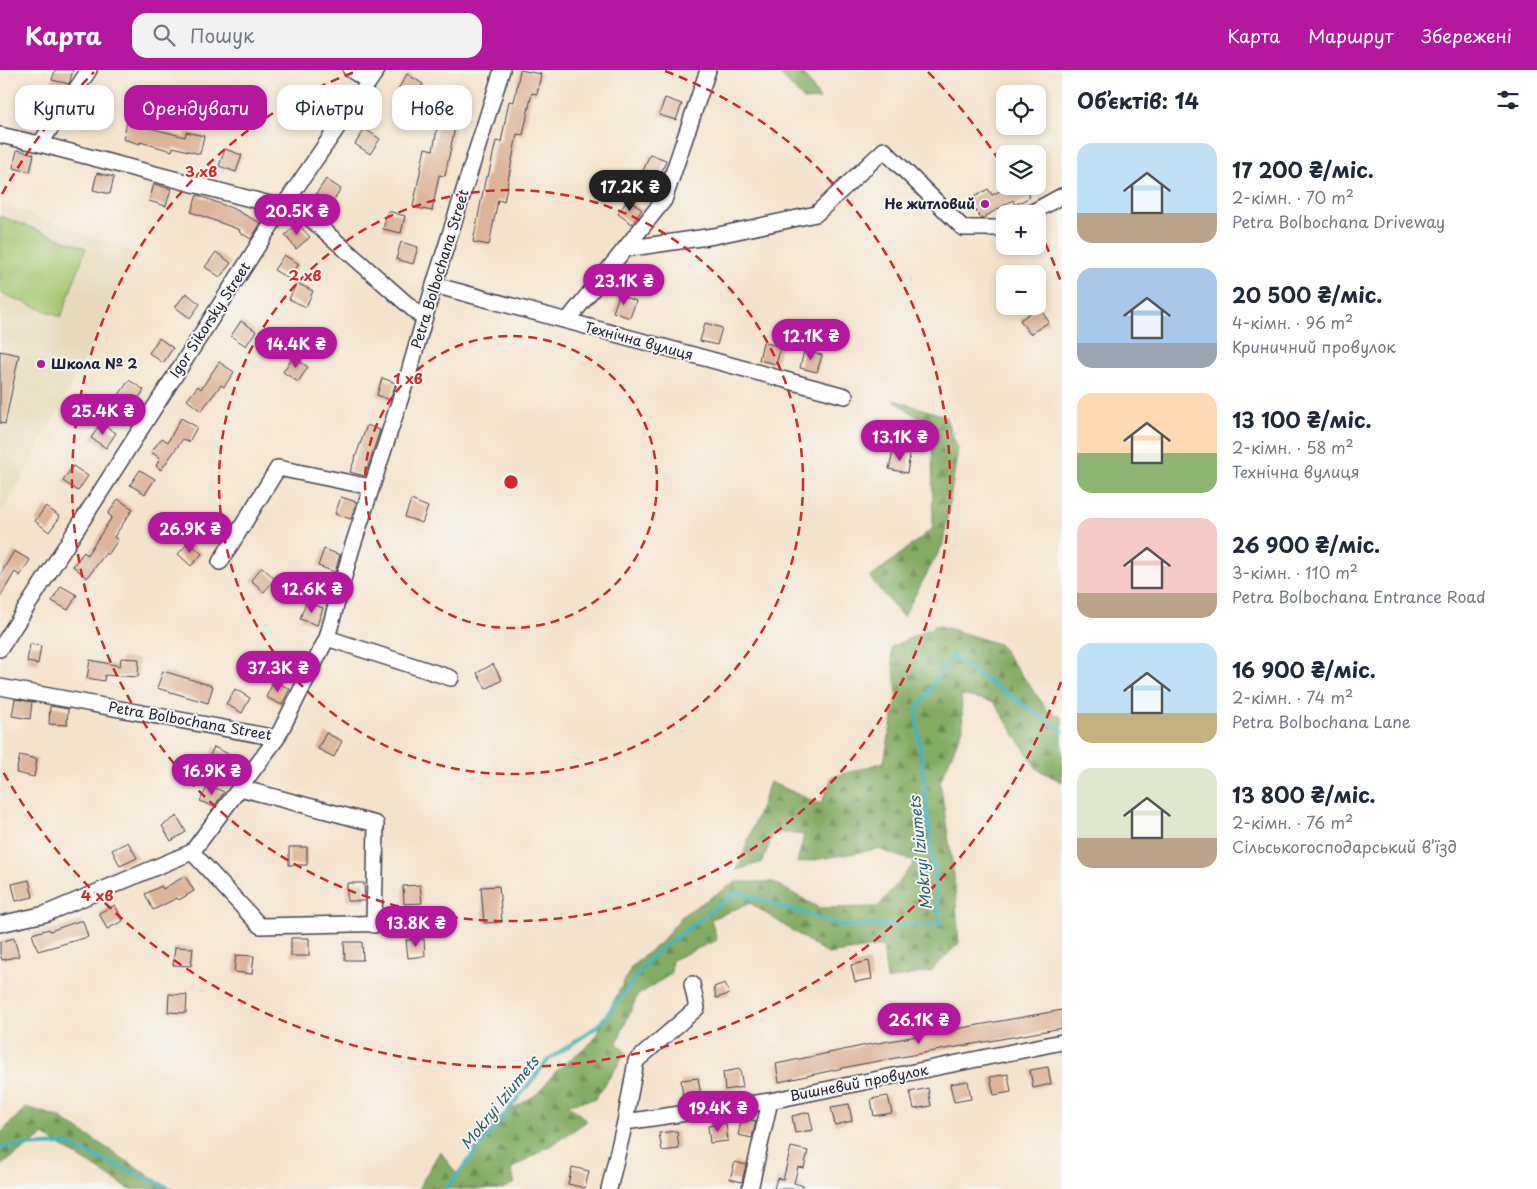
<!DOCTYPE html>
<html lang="uk">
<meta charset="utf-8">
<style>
:root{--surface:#fff;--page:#f2f2f3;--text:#1f2937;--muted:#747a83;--accent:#b5179e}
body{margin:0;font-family:"Playpen Sans",sans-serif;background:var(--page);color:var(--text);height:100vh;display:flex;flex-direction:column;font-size:19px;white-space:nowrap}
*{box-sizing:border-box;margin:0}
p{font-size:16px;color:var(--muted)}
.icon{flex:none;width:28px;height:28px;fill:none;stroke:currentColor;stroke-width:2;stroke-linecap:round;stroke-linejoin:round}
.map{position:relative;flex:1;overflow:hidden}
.panel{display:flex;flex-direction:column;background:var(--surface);width:475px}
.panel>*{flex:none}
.banner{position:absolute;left:15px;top:15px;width:475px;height:45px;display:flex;gap:10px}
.controls{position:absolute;left:996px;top:15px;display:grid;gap:10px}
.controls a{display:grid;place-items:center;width:50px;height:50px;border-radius:10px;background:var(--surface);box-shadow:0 2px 8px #0003;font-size:25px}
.price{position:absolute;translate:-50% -42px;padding:0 11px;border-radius:18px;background:var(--accent);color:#fff;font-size:16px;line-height:32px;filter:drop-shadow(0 1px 2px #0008)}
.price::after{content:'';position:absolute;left:50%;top:30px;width:15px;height:11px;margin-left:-8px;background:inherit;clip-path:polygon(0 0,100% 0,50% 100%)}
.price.on{background:#222;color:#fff}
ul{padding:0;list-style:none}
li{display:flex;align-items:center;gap:15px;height:125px;padding:0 15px}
li span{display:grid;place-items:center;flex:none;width:140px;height:100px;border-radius:15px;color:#555}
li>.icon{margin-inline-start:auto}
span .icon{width:60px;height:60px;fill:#fffc;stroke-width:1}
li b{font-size:21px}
h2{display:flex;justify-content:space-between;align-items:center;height:60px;padding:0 15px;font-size:21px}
.chip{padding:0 18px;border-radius:15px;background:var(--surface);box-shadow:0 2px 8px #0003;font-size:18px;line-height:45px}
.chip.on{background:var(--accent);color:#fff}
header{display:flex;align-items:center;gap:30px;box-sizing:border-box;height:70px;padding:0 25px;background:var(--accent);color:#fff}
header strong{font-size:24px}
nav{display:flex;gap:28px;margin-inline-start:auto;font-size:18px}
.search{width:350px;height:45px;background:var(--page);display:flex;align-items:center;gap:12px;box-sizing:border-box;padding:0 18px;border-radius:15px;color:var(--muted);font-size:19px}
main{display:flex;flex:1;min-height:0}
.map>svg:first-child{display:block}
</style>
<header>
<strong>Карта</strong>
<div class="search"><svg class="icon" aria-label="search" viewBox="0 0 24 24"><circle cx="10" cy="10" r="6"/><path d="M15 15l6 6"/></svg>Пошук</div>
<nav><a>Карта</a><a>Маршрут</a><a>Збережені</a></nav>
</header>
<main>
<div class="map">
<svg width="1062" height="1119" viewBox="0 0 1062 1119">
<defs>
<pattern id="forest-firs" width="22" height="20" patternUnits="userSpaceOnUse" patternTransform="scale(1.25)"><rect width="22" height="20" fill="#84ab62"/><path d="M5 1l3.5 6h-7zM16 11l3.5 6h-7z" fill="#6c8b52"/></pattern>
</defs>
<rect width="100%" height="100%" fill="#f6f6f2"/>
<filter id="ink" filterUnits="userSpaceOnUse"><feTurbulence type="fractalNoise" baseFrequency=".02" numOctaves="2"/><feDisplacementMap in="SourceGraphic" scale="10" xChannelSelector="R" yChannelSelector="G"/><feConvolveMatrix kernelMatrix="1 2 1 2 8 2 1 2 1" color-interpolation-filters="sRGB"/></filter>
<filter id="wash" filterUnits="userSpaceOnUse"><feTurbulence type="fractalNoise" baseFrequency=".0096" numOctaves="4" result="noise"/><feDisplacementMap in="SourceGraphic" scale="20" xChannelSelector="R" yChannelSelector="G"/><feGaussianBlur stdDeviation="1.12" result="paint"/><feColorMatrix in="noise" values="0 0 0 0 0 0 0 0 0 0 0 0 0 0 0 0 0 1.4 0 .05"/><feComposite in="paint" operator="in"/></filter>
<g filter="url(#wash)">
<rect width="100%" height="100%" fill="#f4e3cc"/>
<!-- built -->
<path fill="#e6daba" d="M0 133 136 183 64 330 6 437 0 444Z"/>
<!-- green -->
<path fill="#a5c66f" stroke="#647455" d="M0 146 86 178 61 247 0 223Z"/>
<!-- forest -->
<path fill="url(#forest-firs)" stroke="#53664e" d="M776 0H801L820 29 804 30Z
M894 330 945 346 958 379 943 474 903 547 870 508 933 458 932 358Z
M937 555 999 574 1049 642 1062 647V712L1037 699 994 632 961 625 963 658 940 712 954 805 959 873 931 901 887 910 883 876 828 884 750 833 711 849 717 870 672 890 671 904 637 926 617 973 626 983 595 1029 568 1034 587 1051 558 1071 511 1099 515 1113 502 1119H418L440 1081 458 1106 491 1052 537 1024 557 1000 593 971 632 896 662 871 683 845 736 812H773L819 838 878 837 915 792 878 779 797 793 804 765 774 762 762 792 737 800 770 712 821 734 832 707 884 692 897 625 891 577Z
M26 1037 59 1047 170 1119H129L44 1065 0 1096V1064Z"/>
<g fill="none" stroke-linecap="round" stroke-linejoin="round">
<!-- stream -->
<path stroke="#45b4bd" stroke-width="4" d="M0 1077 65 1074 172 1119
M446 1119 548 990 598 956 654 884 736 822 843 856 940 854 916 642 951 586 1062 661"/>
</g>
<g id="blocks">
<!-- building -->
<path fill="#dcb497" d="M55 0H73L69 14 52 10Z
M520 0 541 4 537 24 532 23 523 65 517 64 504 132 498 130 489 175 473 172 486 106 488 107 496 71 501 72 509 31 514 32Z
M407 4 423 14 413 29 398 19Z
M665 28 682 34 676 50 659 45Z
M439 49 456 52 445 106 439 105 432 141 413 137 425 78 433 80Z
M127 52 185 67 186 62 204 66 200 84 173 77 172 81 140 72V74L123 69Z
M365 59 380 69 370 84 355 74Z
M225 79 242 85 236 102 219 96Z
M17 80 34 84 30 102 13 98Z
M650 84 666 90 660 107 643 101Z
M97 103 114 107 110 124 93 120Z
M326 109 341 119 331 134 316 124Z
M154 114 171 119 166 136 149 131Z
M1010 116H1025L1030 127 1015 135 1013 130 981 149 969 130 988 119 992 125Z
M197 125 239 141V142L261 153 251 169 239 162 240 160 191 142Z
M628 129 642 140 632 154 618 144Z
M388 141 405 146 401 163 383 159Z
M298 154 310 167 296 179 285 165Z
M401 172 418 177 413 194 396 189Z
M216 182 231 193 220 207 205 197Z
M284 185 299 194 289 209 274 200Z
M297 213 313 221 306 237 289 229Z
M186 223 200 234 190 248 175 237Z
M619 225 636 231 630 248 613 242Z
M1039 237 1049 252 1030 264 1020 250Z
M241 251 256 261 246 276 231 266Z
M705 253 722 258 717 275 700 271Z
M159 268 173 278 163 293 149 283Z
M763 272 781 277 776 294 759 290Z
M0 281 19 285 5 354 0 353Z
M804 281 822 285 817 302 800 298Z
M293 287 308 297 298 312 283 302Z
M219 292 234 302 224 317 221 315 201 341 187 330 198 316 201 319Z
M382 308 396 313 390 330 377 325Z
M129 310 144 320 134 335 119 325Z
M181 348 197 357 189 372 183 369 161 400 156 396 160 388 151 382 162 368 168 372Z
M101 353 116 363 106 378 91 368Z
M367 355 380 360 365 406 350 402Z
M893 382 910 385 907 403 889 399Z
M73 396 88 406 78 421 63 411Z
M140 400 155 409 145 424 130 415Z
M341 427 357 432 351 449 335 444Z
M118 429 133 439 114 467 118 470 108 485 106 483 87 508 73 496 84 482 87 485 112 447 108 444Z
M411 430 428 437 422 453 405 447Z
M46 436 60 447 49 462 35 451Z
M189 472 202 484 191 496 178 484Z
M324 479 340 485 335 502 318 496Z
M14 481 30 490 20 506 15 502 0 527V505Z
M262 497 275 509 264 522 251 510Z
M61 516 77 525 68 540 52 531Z
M306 532 323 538 317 555 300 549Z
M30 574 41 576 38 594 27 592Z
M121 588 139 589 138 607 105 605 104 611 87 608 90 590 120 596Z
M493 594 502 610 486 619 477 603Z
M163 601 213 616 208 633 157 618Z
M274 611 290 619 282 635 266 627Z
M235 619 250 628 242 643 226 634Z
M15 629 32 632 30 649 12 646Z
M50 636 68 639 67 655 49 654Z
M326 663 342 671 334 687 318 679Z
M214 677 230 685 223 701 206 694Z
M20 685 37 689 34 707 16 703Z
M208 715 224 722 214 737 200 731Z
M177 746 186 762 171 771 162 756Z
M128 772 137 788 120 796 112 780Z
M289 777H307V795H289Z
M185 806 194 821 179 830 177 828 153 840 145 824 161 816 163 819Z
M29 810 33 827 16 831 12 814Z
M347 813H364L365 831H347Z
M420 815 422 833 404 834 403 816Z
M499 816 502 852 484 853 481 817Z
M115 835 123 851 107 859 99 843Z
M79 851H83L88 867 38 881 32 864 49 859 50 861Z
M14 868 19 886 2 890 0 884V872Z
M291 868H309V886H291Z
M424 869 425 886 408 888 406 870Z
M344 872H362L363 890H345Z
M175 877 193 878 191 896 173 895Z
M236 885 254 886 252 904 234 902Z
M869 891 872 909 855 912 851 895Z
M725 913 729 924 716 928 714 917Z
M169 924 187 925 186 943 168 942Z
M1062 940V958L857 995 779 1012 776 994 867 975Z
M1048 997 1051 1014 1033 1018 1030 1000Z
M740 999 743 1017 725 1020 723 1002Z
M1008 1004 1011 1022 994 1025 990 1007Z
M698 1008 701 1025 683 1028 681 1010Z
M968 1011 971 1029 954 1032 950 1014Z
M928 1018 931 1036 914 1039 910 1022Z
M888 1026 892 1043 874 1046 871 1029Z
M849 1034 852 1051 835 1055 831 1037Z
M809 1042 813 1060 795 1063 792 1046Z
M742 1047 756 1051 752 1068 738 1065Z
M726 1053 728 1071 710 1073 708 1056Z
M677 1061 679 1079 662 1081 659 1063Z
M791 1077 808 1081 804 1098 798 1097 794 1113 804 1116V1119H774L777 1108 783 1110Z
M735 1092 746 1095 742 1112 730 1109Z
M572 1097 589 1101 585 1118 568 1114Z"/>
</g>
</g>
<g filter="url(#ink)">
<use href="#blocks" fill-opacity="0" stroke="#423f51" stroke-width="1"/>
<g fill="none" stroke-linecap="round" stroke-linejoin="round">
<!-- minor casing -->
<g stroke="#423f51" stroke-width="18">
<path id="minor" d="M351 0 368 11
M0 65 40 74 304 143 424 249
M40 74 89 0
M1029 144 1062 126
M625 179 714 166 816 144 884 80 963 158H1002L1005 157
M434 215 845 326
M567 251 664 130 708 0
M220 492 278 398 371 417
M327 568 451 608
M0 579 282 138 377 0
M0 617 277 668 327 568 351 481 409 302 434 215 502 0
M240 718 376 754 374 855
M192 782 260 856 444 852
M0 854 45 844 192 782 277 668
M625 1052 636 991 697 938 692 914
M609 1119 625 1052 770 1031 1062 972
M750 1119 770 1031"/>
</g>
<!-- minor -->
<use href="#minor" stroke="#fff" stroke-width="15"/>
</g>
</g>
<!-- distance rings -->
<g fill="none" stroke="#d62828" stroke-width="2.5" stroke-dasharray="9 6">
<circle cx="511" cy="412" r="146"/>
<circle cx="511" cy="412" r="292"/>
<path d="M665 1A439 439 0 1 1 357 1"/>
<path d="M1061 612A585 585 0 0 1 2 700M2 124A585 585 0 0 1 94 2M928 2A585 585 0 0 1 1004 98M1039 160A585 585 0 0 1 1061 212"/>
</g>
<!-- markers -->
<g fill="#b5179e" stroke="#f6f6f2" stroke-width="2">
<circle cx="985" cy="134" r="5"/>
<circle cx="41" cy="294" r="5"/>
</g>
<g text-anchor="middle" stroke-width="4" stroke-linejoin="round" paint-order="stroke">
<!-- poi labels -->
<g font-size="14" font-weight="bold" fill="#22223b" stroke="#f6f6f2" text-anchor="end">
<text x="975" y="139">Не житловий</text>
<text x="51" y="299" text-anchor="start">Школа № 2</text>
</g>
<!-- street labels -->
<g font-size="14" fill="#22223b" stroke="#f6f6f2">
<text transform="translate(440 199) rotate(-73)" y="5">Petra Bolbochana Street</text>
<text transform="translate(210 250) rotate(-57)" y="5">Igor Sikorsky Street</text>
<text transform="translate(639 271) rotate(15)" y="5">Технічна вулиця</text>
<text transform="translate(190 651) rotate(10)" y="5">Petra Bolbochana Street</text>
<text transform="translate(859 1013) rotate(-11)" y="5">Вишневий провулок</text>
</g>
<!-- water labels -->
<g font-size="15" font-style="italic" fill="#305c6f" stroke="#f6f6f2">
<text transform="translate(921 783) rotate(-96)" y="5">Mokryi Iziumets</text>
<text transform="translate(500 1033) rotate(-51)" y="5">Mokryi Iziumets</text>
</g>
</g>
<circle cx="511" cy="412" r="8" fill="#d62828" stroke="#f6f6f2" stroke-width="2.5"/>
<g font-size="15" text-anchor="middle" font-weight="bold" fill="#d62828" stroke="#f6f6f2" stroke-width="4" stroke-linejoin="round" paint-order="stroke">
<text x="201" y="107">3 хв</text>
<text x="305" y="211">2 хв</text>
<text x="408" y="314">1 хв</text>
<text x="97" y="831">4 хв</text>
</g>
</svg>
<div class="controls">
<a><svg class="icon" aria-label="locate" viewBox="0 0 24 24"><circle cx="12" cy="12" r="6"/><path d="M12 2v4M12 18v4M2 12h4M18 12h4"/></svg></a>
<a><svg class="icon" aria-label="layers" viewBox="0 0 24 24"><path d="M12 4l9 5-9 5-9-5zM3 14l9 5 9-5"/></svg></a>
<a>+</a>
<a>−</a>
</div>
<b class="price on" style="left:630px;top:142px">17.2K ₴</b>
<b class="price" style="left:297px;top:166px">20.5K ₴</b>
<b class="price" style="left:624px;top:236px">23.1K ₴</b>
<b class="price" style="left:811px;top:291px">12.1K ₴</b>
<b class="price" style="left:296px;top:299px">14.4K ₴</b>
<b class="price" style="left:103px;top:366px">25.4K ₴</b>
<b class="price" style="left:900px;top:392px">13.1K ₴</b>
<b class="price" style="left:190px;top:484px">26.9K ₴</b>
<b class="price" style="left:312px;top:544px">12.6K ₴</b>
<b class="price" style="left:278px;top:623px">37.3K ₴</b>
<b class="price" style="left:212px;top:726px">16.9K ₴</b>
<b class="price" style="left:416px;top:878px">13.8K ₴</b>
<b class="price" style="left:919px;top:975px">26.1K ₴</b>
<b class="price" style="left:718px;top:1063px">19.4K ₴</b>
<div class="banner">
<a class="chip">Купити</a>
<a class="chip on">Орендувати</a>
<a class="chip">Фільтри</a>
<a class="chip">Нове</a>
</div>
</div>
<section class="panel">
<h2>Об’єктів: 14<svg class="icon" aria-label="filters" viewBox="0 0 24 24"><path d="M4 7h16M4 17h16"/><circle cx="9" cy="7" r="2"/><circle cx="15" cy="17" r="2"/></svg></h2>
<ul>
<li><span style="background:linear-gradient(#bfe0f5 70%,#b9a48a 0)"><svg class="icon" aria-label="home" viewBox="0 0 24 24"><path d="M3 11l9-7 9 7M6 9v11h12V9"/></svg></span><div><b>17 200 ₴/міс.</b><p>2-кімн. · 70 m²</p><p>Petra Bolbochana Driveway</p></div></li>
<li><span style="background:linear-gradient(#a9c7e8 75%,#9aa5b1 0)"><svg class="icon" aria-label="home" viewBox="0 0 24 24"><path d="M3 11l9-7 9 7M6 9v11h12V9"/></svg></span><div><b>20 500 ₴/міс.</b><p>4-кімн. · 96 m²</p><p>Криничний провулок</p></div></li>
<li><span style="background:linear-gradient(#ffd9b3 60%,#8fb573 0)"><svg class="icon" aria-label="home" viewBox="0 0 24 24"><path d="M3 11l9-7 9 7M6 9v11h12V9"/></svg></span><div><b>13 100 ₴/міс.</b><p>2-кімн. · 58 m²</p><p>Технічна вулиця</p></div></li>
<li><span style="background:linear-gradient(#f6c9c9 75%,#b9a48a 0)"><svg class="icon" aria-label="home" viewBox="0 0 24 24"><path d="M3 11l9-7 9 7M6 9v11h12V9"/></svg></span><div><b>26 900 ₴/міс.</b><p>3-кімн. · 110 m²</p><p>Petra Bolbochana Entrance Road</p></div></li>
<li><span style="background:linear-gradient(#bfe0f5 70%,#c2b280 0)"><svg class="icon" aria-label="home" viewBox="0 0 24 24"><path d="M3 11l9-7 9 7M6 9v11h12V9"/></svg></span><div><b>16 900 ₴/міс.</b><p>2-кімн. · 74 m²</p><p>Petra Bolbochana Lane</p></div></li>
<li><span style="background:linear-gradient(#dfe7d0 70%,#b9a48a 0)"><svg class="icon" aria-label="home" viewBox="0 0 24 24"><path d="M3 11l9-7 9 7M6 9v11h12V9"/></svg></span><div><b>13 800 ₴/міс.</b><p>2-кімн. · 76 m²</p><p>Сільськогосподарський в’їзд</p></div></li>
</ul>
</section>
</main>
